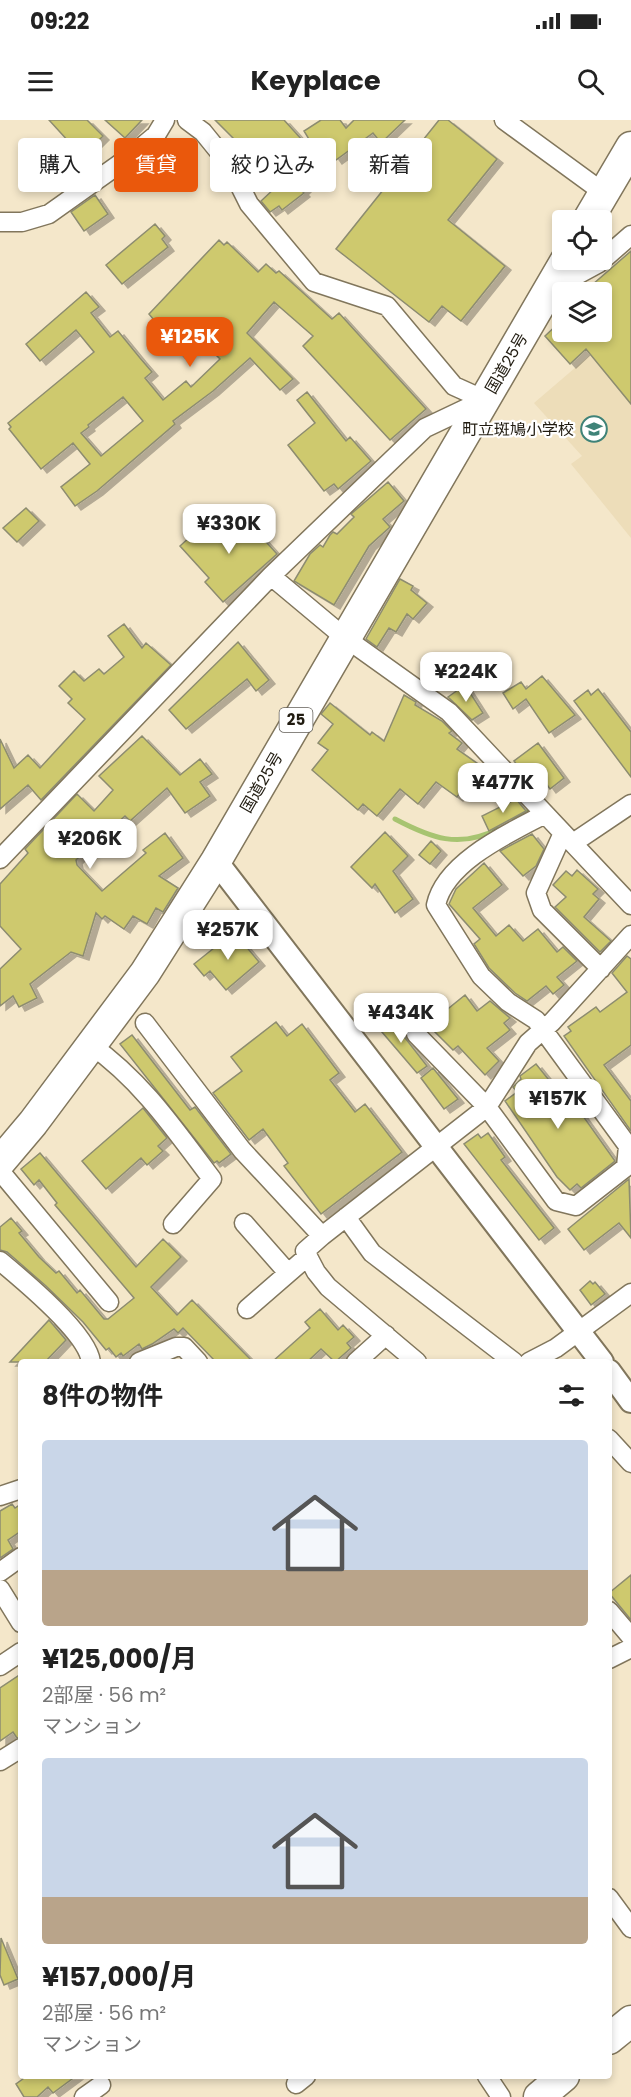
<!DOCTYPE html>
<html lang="ja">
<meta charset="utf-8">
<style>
:root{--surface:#fff;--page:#f6f6f6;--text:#222;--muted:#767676;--accent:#ea580c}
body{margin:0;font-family:Poppins,"Noto Sans JP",sans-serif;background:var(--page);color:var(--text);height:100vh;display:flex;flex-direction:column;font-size:22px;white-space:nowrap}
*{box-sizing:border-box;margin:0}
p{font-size:20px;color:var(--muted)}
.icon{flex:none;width:33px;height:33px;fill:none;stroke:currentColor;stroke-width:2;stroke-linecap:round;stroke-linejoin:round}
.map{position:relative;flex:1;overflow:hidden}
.sheet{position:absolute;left:18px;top:1239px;width:594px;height:720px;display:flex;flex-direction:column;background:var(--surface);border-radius:6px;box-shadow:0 3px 9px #0003}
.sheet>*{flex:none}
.guide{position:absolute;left:18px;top:18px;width:596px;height:54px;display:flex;gap:12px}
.tools{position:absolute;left:552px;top:90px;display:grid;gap:12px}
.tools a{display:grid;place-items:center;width:60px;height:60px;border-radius:6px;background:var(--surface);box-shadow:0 3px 9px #0003;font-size:30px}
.price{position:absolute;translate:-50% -51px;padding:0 14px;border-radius:12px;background:#fff;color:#222;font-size:20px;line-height:39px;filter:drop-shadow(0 2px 3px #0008)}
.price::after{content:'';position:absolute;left:50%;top:36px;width:18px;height:14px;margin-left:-9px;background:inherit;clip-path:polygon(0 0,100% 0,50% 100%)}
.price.current{background:var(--accent);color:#fff}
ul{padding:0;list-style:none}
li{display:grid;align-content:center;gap:12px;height:318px;padding:0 24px}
li span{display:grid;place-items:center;height:186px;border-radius:6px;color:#555}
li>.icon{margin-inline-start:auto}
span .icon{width:108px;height:108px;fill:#fffc;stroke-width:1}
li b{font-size:26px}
h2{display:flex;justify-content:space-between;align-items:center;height:72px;padding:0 24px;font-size:26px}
.tag{padding:0 21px;border-radius:6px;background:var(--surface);box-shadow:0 3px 9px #0003;font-size:21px;line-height:54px}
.tag.current{background:var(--accent);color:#fff}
.status{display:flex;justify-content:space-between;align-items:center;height:42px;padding:0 30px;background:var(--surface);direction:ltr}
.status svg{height:16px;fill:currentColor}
header{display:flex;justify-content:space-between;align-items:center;height:78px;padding:0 24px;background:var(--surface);font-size:27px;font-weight:700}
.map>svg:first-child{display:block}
</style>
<div class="status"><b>09:22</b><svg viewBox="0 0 49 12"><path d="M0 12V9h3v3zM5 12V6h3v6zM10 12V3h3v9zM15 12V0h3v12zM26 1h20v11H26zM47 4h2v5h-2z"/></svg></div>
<header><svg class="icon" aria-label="menu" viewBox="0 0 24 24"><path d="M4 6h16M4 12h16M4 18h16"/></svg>Keyplace<svg class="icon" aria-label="search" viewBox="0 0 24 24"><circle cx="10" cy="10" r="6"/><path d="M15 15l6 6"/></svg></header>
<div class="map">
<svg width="631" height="1977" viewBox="0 0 631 1977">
<defs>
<filter id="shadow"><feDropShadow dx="6" dy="4" stdDeviation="0" flood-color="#0004"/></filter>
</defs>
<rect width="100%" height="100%" fill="#f4e7ca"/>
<!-- built -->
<path fill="#edddb9" d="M631 200V418L571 344 582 336 534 283Z"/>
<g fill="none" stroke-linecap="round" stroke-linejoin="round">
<!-- stream -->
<path stroke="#a7c471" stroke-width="5" d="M395 699C431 718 459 729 498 709
M514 700 531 690"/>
</g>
<!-- building -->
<path fill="#cec96e" stroke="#8d8c70" stroke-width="1.5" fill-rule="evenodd" filter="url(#shadow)" d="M49 0H87L103 16 85 34H80Z
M105 0H142L125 18Z
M215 0H284L303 21 272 49 265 40 258 46 245 31 238 37 234 33 228 25 234 19Z
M321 0H340L346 8 354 0H405L381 23 373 13 336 40 322 20 313 26 304 11Z
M439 0H448L497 39 448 100 505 146 461 201 442 186 429 202 336 129Z
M292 52 306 67 302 71 304 73 282 90 279 86 270 92 261 81Z
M95 75 108 94 84 111 71 92Z
M155 104 165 116 162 119 168 127 122 164 106 145Z
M219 120 224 125 227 122 258 152 266 144 276 153 279 151 332 199 339 193 426 289 390 320 303 226 313 216 274 182 247 213 293 259 280 270 250 238 213 271 173 301 175 304 97 371 75 386 61 367 90 344 73 323 41 349 9 309 11 307 8 303 94 232 76 210 40 241 26 224 86 172 99 187 91 193 110 217 118 211 140 238 152 252 145 258 163 280 186 261 191 267 220 239 198 217 179 234 151 202 154 200 149 194ZM123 277 143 301 101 336 81 313 89 307 88 305Z
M631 131V284L586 229 570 244 545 216 562 200V212H602V172H584Z
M307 272 346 321 350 317 371 341 338 369 334 364 324 371 288 325 315 303 297 280Z
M388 362 404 381 383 399 390 407 369 426 334 485 294 461 310 434 320 425 323 427 330 415 333 412 337 414 354 397 351 394Z
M26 388 39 401 17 422 3 408Z
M240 393 277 434 223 482 205 462 209 458 180 426 203 405 213 416Z
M400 459 413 466 411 470 427 483 413 499 407 494 396 512 389 508 377 527 366 519Z
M124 504 142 528 146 523 171 545 41 680 28 665 0 689V619L14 648 28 635 40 648 85 599 68 583 72 579 59 566 74 551 84 561 99 549 104 554 124 537 108 516Z
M238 522 269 560 256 571 247 559 186 609 169 590Z
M542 556 575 595 549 613 526 579 513 589 503 573 521 562 526 569Z
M465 565 483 593 472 600 448 577Z
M598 569 631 612V657L574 581 588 570 591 575Z
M404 575 416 582 415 585 442 601 452 611 449 613 462 623 457 629 488 651 470 676 462 670 457 677 436 662 418 684 400 669 377 696 363 684 358 690 312 650 328 630 318 623 333 604 321 594 330 583 370 615 372 612 384 621Z
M142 616 180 655 200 639 212 654 200 662 210 676 185 693 167 668 130 701 125 696 76 740 77 745 102 771 146 733 143 730 165 713 183 738 159 756 178 768 163 792 156 788 147 804 133 796 124 809 105 796 102 799 96 793 83 836 71 832 30 864 37 878 19 887 13 876 0 886V849L21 829 0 806V764L28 733 25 729 77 674 94 691 113 670 99 656Z
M538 623 564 658 550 669 537 651 527 658 514 641Z
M516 679 526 691 489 711 482 696Z
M385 712 408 736 393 751 413 779 395 793 375 764 372 768 351 747Z
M532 714 544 729 536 746 523 756 500 731Z
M431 721 441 731 430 744 419 735Z
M484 743 502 765 473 788 496 816 509 805 523 821 538 809 557 832 563 827 577 841 557 857 564 865 553 874 546 866 527 881 515 873 489 848 474 824 480 819 449 784 456 769Z
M577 750 598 769 593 774 599 779 584 797 611 821 600 832 555 787 566 777 553 765 566 751 572 756Z
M234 812 259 842 226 870 210 851 204 856 194 844Z
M627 836 631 839V925L604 945 631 981V1011L564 916 571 911 568 907 596 887 600 892 627 872 612 853Z
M465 875 477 891 490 881 510 898 504 903 510 910 487 928 499 941 485 955 458 926 453 930 428 905Z
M388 896 427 946 417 953 376 905Z
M276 902 287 916 302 904 339 953 330 960 355 992 365 984 402 1032 321 1094 284 1046 288 1043 263 1009 249 1020 213 973 242 951 231 937Z
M132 915 190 990 195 987 231 1034 219 1043 217 1041 214 1043 120 924Z
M536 944 561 975 566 972 615 1041 581 1068 577 1064 570 1070 557 1057 505 981 517 972 513 967 521 959 520 956Z
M433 948 458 979 444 989 421 958Z
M143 988 167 1018 158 1026 163 1031 147 1045 141 1038 106 1069 82 1041Z
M488 1013 505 1037 501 1040 554 1108 539 1120 464 1024 478 1014 481 1018Z
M40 1033 136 1147 163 1119 181 1137 151 1167 177 1195 192 1180 253 1242H216L183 1208 178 1213 174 1209 152 1224 142 1229 139 1224 123 1236 121 1233 116 1237 109 1228 106 1230 83 1202 46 1166 7 1132 0 1130V1107L11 1098 22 1111 19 1113 39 1137 56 1153 59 1151 77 1173 80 1170 104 1199H108L134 1178 55 1085 57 1083 39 1060 34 1065 21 1049Z
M629 1059 631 1118 619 1103 584 1130 568 1109Z
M590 1161 593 1164 595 1162 605 1174 591 1185 580 1170Z
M320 1189 338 1210 343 1205 354 1217 347 1223 351 1228 335 1242 321 1229 307 1242H272L310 1208 305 1202Z
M49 1200 66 1220 45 1242H10Z
M12 1384 15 1388 21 1384V1411L8 1420 13 1429 0 1438V1391Z
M631 1455V1500L609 1473Z
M21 1554V1617L17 1618 13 1612 0 1621V1568Z
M1 1818 18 1859 4 1865 0 1855Z
M27 1956H76L53 1973 48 1967 37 1977H24L16 1964Z"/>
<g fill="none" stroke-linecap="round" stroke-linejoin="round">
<!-- minor casing -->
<g stroke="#81765c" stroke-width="21">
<path id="minor" d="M187 0 203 12 229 44 249 84 314 162 387 186 454 266 485 280
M504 0 604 73
M0 102H22L49 94 132 35 156 15 165 0
M553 168 599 143 631 115
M271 456 344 517 449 592 631 785
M563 713 536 773 542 790 601 849
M573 723 631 684
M0 739 271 456 425 308 484 280
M145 903 242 1030 322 1116 487 987 528 923 552 902 631 815
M416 914 487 987 556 1081 576 1086 626 1047 628 1026 536 900 508 882 481 856 436 785C445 742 509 713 545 694
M91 925C142 961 175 1010 212 1059L173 1104
M0 1051 109 1182
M346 1097 372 1133 514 1242
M244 1103 288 1153
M322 1116 305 1131 316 1152 328 1167 417 1242
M0 1141C23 1160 88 1214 91 1242
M247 1189 308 1136
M139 1242 176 1227H184L198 1242
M356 1242 386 1215
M529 1242 556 1228 631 1173
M609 1319 631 1343
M0 1376 21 1369
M0 1452 21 1437
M0 1469 21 1503
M609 1491 631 1517
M609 1539 631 1528
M0 1546 21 1532
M0 1641 21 1628
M609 1778 631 1808
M487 1956 501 1977
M296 1964 306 1956
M84 1977 101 1965"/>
</g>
<!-- tertiary casing -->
<g stroke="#81765c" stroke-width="26">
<path id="tertiary" d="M216 741 602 1242
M609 1251 631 1281"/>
</g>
<!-- trunk casing -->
<g stroke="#81765c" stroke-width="33">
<path id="trunk" d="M588 100 631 27
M0 1042 33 1003 145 853 216 741 566 140
M609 1919 631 1901
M539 1977 564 1956"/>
</g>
<!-- minor -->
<use href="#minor" stroke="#fff" stroke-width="18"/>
<!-- tertiary -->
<use href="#tertiary" stroke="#fff" stroke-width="22"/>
<!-- trunk -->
<use href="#trunk" stroke="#fff" stroke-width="30"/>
</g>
<!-- icons -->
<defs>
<g id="school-ring" transform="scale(1.35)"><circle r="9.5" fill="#fff" stroke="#3f8378" stroke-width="1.5"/><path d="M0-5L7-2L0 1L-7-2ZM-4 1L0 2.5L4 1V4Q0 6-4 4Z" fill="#3f8378"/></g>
</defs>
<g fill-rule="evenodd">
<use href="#school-ring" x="594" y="309"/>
</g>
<g text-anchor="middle" stroke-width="4.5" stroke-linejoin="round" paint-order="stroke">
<!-- shield labels -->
<rect fill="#fff" stroke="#635f58" stroke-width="1.5" x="279.5" y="588" width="33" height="24" rx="4.5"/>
<g font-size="15" font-weight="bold" fill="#201b10">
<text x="296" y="605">25</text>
</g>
<!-- street labels -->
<g font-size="16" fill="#201b10" stroke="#fff">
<text transform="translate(506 243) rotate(-60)" y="6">国道25号</text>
<text transform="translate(261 662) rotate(-60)" y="6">国道25号</text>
</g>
<!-- poi labels -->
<g font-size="16" fill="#201b10" stroke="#fff" text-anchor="end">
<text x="574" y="315">町立斑鳩小学校</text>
</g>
</g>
</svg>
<div class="tools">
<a><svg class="icon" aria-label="locate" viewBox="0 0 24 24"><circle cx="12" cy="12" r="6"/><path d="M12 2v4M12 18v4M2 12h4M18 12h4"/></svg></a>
<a><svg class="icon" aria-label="layers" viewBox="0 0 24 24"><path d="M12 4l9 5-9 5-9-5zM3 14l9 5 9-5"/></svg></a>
</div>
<b class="price current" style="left:190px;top:248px">¥125K</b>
<b class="price" style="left:229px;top:435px">¥330K</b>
<b class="price" style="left:466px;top:583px">¥224K</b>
<b class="price" style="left:503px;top:694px">¥477K</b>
<b class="price" style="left:90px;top:750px">¥206K</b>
<b class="price" style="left:228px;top:841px">¥257K</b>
<b class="price" style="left:401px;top:924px">¥434K</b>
<b class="price" style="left:558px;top:1010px">¥157K</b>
<div class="guide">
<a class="tag">購入</a>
<a class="tag current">賃貸</a>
<a class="tag">絞り込み</a>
<a class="tag">新着</a>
</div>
<section class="sheet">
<h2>8件の物件<svg class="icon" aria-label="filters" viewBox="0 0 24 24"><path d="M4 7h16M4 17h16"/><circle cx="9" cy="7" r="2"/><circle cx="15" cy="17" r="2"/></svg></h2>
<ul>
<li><span style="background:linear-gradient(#c9d6e8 70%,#b9a48a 0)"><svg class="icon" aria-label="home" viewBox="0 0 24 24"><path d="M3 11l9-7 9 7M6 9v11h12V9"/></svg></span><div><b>¥125,000/月</b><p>2部屋 · 56 m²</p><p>マンション</p></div></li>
<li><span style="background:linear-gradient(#c9d6e8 75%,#b9a48a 0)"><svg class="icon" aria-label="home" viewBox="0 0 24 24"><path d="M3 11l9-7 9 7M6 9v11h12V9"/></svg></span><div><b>¥157,000/月</b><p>2部屋 · 56 m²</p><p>マンション</p></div></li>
</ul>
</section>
</div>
